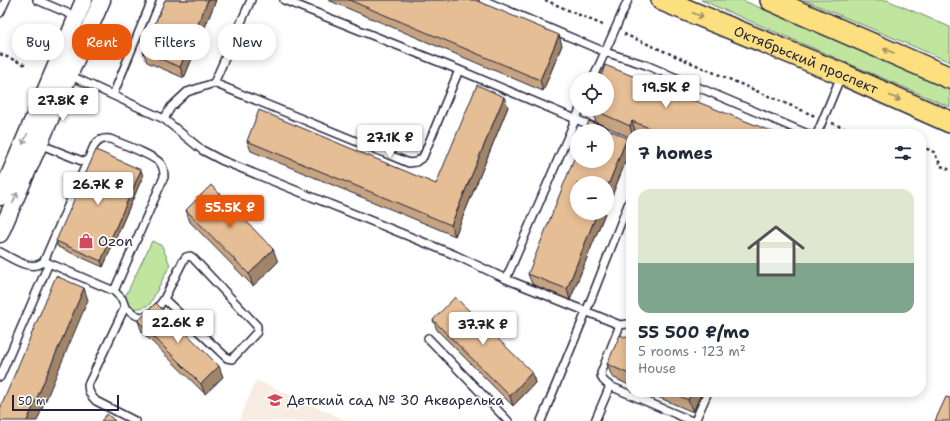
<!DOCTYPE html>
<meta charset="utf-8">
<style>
:root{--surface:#fff;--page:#f2f2f3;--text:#1f2937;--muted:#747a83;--line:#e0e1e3;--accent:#ea580c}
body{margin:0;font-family:"Shantell Sans",sans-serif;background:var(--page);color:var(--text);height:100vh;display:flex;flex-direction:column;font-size:15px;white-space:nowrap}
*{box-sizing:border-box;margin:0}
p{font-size:13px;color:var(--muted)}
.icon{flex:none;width:22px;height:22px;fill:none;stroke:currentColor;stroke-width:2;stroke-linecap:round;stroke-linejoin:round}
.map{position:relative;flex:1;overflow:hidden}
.sheet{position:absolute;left:626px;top:129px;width:300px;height:268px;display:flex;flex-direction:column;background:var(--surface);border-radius:16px;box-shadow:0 2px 10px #0003}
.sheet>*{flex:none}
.banner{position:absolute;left:12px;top:24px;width:380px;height:36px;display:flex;gap:8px}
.tools{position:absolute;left:570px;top:72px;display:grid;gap:8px}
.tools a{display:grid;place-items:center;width:44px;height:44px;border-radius:50%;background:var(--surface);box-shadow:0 2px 10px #0003;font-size:20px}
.scale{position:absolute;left:12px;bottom:10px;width:107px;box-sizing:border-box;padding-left:4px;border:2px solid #22223b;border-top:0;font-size:11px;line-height:14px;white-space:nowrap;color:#22223b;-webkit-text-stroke:3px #fff;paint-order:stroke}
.price{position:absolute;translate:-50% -34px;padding:0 9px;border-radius:4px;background:#fff;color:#222;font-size:13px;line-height:26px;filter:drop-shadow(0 1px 2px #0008)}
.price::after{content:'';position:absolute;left:50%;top:24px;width:12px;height:9px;margin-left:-6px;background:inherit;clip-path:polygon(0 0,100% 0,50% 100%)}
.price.selected{background:var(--accent);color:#fff}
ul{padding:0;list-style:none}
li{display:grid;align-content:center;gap:8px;height:212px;padding:0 12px}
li+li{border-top:1px solid var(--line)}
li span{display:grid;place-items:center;height:124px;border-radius:12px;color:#555}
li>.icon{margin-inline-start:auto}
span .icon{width:72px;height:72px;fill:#fffc;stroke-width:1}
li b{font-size:17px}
h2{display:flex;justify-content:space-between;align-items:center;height:48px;padding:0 12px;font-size:17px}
.pill{padding:0 14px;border-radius:16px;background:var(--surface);box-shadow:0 2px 10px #0003;font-size:14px;line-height:36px}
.pill.selected{background:var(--accent);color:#fff}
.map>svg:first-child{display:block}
</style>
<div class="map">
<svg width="950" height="421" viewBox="0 0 950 421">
<rect width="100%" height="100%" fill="#fff"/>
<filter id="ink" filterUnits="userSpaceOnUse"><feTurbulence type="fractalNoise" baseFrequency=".025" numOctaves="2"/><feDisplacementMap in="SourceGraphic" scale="8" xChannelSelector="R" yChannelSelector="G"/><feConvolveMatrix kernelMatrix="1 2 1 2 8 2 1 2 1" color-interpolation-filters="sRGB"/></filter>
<g filter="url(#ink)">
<!-- built -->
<path fill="#f8ece0" d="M256 380 348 421H239Z"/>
<!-- green -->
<path fill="#c0e59f" stroke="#71846d" d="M701 0H742L950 90V107Z
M804 0H887L950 27V62Z
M152 241 162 246 170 265 150 304C141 310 127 311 125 297Z"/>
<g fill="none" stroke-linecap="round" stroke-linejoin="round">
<!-- service casing -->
<g stroke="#22223b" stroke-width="10">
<path id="service" d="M37 0 77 17
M284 0 459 70 604 131
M483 0 605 52 646 65 808 134
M0 13 6 0
M69 75 164 119 171 107 187 92 214 83 251 0
M593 79 628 0
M214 83 409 163 416 162 423 157 459 70
M113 95 152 0
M164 119 202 150 221 160 455 255 506 279 620 325
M817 134 841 76
M39 144 87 163
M0 252C12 258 32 273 44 261L94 146C99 140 102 138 110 139 122 144 154 155 161 164 164 168 164 172 164 177L114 291
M44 261 114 291 122 299 125 307 88 385C88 392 91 396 96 401L135 421
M506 279 580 109
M125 307C129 310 134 315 138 316 148 320 160 306 164 299L227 358 232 359 257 332V326L193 258 190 256 186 257 183 261 164 299
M631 324H627L620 325 601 373C601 380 605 382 610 386L692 421
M428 338 508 421
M0 377 49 263
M541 421 586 312 631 197
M595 421 610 386
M695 421 708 392"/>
</g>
<!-- tertiary casing -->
<g stroke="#22223b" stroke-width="19">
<path id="tertiary" d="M0 197 84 0
M0 234 102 0"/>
</g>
<!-- primary casing -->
<g stroke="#22223b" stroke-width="24">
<g id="primary">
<path id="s1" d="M662 0 842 74 950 122"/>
<path d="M771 0 950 78"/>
</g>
</g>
<!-- path -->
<path stroke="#22223b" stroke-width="2.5" stroke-dasharray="3 3" stroke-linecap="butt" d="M545 0 605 26
M624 34 815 116
M0 54 26 65
M832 123 857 134
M921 146 934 152 941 166 950 170"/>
<!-- service -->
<use href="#service" stroke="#fff" stroke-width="7"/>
<!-- tertiary -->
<use href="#tertiary" stroke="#fff" stroke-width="16"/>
<!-- primary -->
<use href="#primary" stroke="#fce080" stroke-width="21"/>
</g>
<!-- wall -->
<path fill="#c6a381" stroke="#22223b" d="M165 0H216L184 78 147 62 143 52Z
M328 0H475L562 45 543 91Z
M508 107 455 236 251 151 247 141 436 184Z
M591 109H607L778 134H631V138L596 122Z
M627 138 631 148 607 208V183L577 213H605L570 300 532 284 528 274Z
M143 176 103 267 58 247 56 241Z
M186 210 278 262 253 286 190 222Z
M433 320 532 372 535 383 513 406 437 330Z
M138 321 223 377 205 394 142 332Z
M631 339V386L612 377 607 364Z
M646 392H702L693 412Z"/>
<!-- shaded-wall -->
<path fill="#a18569" stroke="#22223b" d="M208 0H216L184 78 180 67Z
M559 35 562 45 543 91 540 80Z
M504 97 508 107 455 236 451 225Z
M632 121 636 134H632L630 126Z
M627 138 631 148 607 208V188Z
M141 170 143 176 103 267 101 261Z
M597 213H605L570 300 567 289Z
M273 249 278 262 253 286 249 274Z
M84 288 88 300 37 421H27Z
M219 366 223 377 205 394 201 384Z
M532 372 535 383 513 406 510 396Z
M692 392H702L693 412 688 400Z"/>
<!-- building -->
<path fill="#e6be96" stroke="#22223b" d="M165 0H208L180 67 143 52Z
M349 0H475L559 35 540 80Z
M605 65 778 134H664L632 121 630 126 592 109H607V79H600Z
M477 85 504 97 451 225 247 141 259 110 436 184Z
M589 121 627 138 607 188V183H577V213H597L567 289 528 274 577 151V161H607V131H585Z
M96 150 141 170 101 261 56 241Z
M211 185 273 249 249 274 186 210Z
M56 276 84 288 27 421H0V409Z
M455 297 532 372 510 396 433 320Z
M156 303 219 366 201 384 138 321Z
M620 335 631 339V375L607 364Z
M671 392H692L688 400Z
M946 397 950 398V421H935Z
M107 414 115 421H101Z"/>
<!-- one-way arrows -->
<defs><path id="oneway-shaft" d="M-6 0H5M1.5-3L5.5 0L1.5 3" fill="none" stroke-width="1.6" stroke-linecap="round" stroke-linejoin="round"/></defs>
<g stroke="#9a8a61">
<use href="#oneway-shaft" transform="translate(698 15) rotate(22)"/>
<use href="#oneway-shaft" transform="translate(889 51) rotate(-157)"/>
<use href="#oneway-shaft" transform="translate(895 98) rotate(24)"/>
</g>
<g stroke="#9c9ca7">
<use href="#oneway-shaft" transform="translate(25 139) rotate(113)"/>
<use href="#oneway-shaft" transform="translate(15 198) rotate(-67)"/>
</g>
</g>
<!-- icons -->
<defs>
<g id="shop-bare" transform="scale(1.2)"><path d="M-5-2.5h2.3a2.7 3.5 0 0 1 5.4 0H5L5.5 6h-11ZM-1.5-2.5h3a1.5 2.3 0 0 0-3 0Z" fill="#d1495b" stroke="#fff" stroke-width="2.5" paint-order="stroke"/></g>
<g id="school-bare" transform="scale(1.2)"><path d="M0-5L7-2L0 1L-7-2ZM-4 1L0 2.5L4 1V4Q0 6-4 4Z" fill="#d1495b" stroke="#fff" stroke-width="2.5" paint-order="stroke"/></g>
</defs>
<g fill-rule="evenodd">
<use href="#shop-bare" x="86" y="241"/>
<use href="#school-bare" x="275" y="400"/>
</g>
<g text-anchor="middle" stroke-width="3.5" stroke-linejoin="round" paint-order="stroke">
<!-- street labels -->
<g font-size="14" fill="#22223b" stroke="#fff">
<text dy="5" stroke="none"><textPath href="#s1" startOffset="156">Октябрьский проспект</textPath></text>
</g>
<!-- poi labels -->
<g font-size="14" fill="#22223b" stroke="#fff" text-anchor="start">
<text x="98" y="246">Ozon</text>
<text x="287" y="405">Детский сад № 30 Акварелька</text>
</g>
</g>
</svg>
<div class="tools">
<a><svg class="icon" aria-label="locate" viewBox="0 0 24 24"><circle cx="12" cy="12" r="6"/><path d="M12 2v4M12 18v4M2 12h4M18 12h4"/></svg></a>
<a>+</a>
<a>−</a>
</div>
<div class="scale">50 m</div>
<b class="price" style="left:666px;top:109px">19.5K ₽</b>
<b class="price" style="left:63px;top:122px">27.8K ₽</b>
<b class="price" style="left:390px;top:159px">27.1K ₽</b>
<b class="price" style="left:98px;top:206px">26.7K ₽</b>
<b class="price selected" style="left:230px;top:229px">55.5K ₽</b>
<b class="price" style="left:178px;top:344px">22.6K ₽</b>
<b class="price" style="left:483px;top:346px">37.7K ₽</b>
<div class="banner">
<a class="pill">Buy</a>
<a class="pill selected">Rent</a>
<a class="pill">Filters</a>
<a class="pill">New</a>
</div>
<section class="sheet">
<h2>7 homes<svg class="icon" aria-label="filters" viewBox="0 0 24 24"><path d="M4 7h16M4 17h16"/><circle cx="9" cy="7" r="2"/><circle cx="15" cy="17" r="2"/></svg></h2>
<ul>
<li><span style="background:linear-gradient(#dfe7d0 60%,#7fa58c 0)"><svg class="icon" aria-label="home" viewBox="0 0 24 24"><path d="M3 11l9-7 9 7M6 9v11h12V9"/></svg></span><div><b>55 500 ₽/mo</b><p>5 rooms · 123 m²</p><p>House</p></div></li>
</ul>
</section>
</div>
